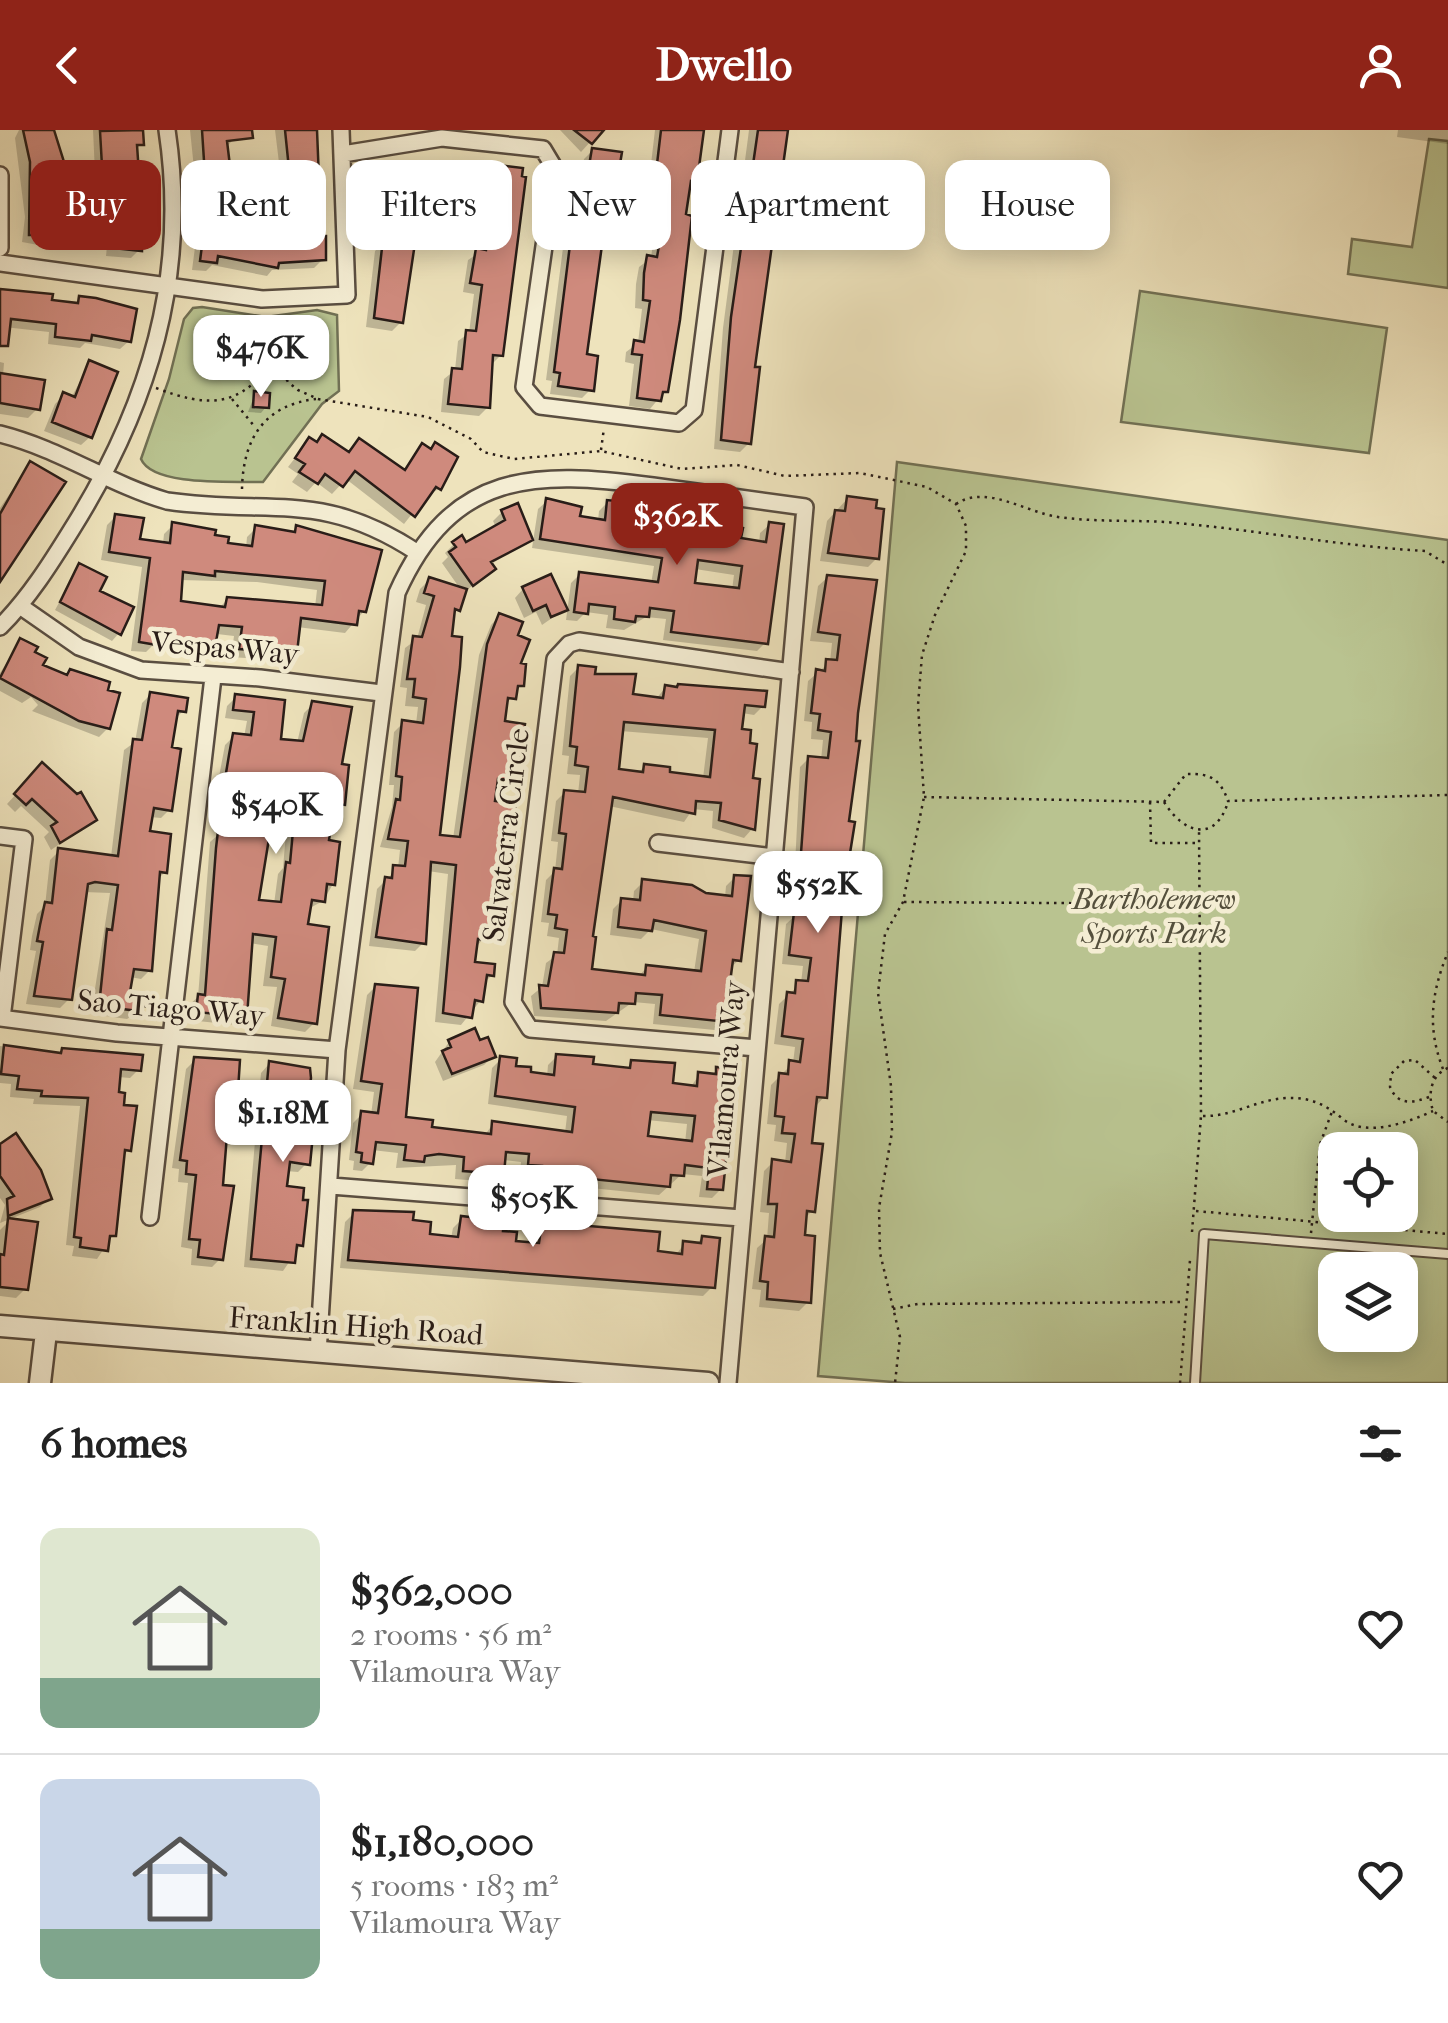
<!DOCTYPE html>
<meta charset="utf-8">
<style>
:root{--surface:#fff;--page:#f2f2f2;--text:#222;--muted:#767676;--line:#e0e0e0;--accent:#8f2418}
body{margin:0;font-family:"IM FELL French Canon",serif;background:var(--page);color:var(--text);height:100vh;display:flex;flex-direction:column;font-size:38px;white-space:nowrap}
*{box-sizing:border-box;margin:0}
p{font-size:32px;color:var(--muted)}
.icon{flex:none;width:55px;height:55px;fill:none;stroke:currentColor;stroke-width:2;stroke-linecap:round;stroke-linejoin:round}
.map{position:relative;height:1253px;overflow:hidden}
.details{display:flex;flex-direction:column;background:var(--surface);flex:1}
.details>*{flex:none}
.top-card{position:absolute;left:30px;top:30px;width:1390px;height:90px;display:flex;gap:20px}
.controls{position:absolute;left:1318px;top:1002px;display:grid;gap:20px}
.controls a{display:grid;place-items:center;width:100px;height:100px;border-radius:20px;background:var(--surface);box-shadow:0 5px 25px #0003;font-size:50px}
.price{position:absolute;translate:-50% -85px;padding:0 22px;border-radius:20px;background:#fff;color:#222;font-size:32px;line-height:65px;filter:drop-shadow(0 2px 5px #0008)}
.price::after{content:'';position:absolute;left:50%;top:60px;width:30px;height:22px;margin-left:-15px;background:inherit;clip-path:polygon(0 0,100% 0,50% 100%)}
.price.on{background:var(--accent);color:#fff}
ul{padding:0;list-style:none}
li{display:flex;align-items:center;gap:30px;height:250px;padding:0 40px}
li+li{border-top:2px solid var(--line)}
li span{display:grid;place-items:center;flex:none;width:280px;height:200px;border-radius:20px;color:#555}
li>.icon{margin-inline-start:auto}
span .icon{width:120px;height:120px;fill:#fffc;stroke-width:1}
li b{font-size:42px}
h2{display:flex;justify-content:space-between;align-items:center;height:120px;padding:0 40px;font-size:42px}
.pill{padding:0 35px;border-radius:20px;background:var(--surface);box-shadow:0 5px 25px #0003;font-size:35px;line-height:90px}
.pill.on{background:var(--accent);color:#fff}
header{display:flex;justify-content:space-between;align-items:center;height:130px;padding:0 40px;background:var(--accent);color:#fff;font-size:45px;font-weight:800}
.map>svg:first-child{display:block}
</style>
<header><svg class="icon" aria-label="back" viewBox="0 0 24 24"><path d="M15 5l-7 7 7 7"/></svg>Dwello<svg class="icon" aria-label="person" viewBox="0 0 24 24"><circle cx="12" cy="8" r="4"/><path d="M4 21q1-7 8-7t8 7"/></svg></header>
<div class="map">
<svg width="1448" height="1253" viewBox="0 0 1448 1253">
<rect width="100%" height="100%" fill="#eee3bc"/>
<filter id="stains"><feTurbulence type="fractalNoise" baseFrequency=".002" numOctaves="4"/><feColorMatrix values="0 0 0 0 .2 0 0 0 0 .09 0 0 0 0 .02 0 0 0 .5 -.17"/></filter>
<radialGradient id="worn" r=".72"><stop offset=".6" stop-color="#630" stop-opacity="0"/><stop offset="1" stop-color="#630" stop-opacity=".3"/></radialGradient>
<!-- green -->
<path fill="#b9c390" stroke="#717054" stroke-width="2.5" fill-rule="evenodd" d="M1429 9 1448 11V158L1348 144 1352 109 1412 117Z
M1140 161 1387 198 1369 323 1121 292Z
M202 177 266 187 317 180 337 185 339 261 322 274 263 352C235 351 153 357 141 329L169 249 184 189 193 178Z
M897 332 1448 410V1253H905L818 1246ZM1335 1020H1400V1085H1335ZM1335 1140H1400V1205H1335Z"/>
<!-- shadow -->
<path fill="#0003" fill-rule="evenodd" d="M19 0H53L69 110 60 119 22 112 25 87 15 8Z
M93 0H141V14L135 20 139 120 131 128 106 126 111 74H102L104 43H95Z
M190 0H233L234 9 225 18 234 87 267 108 323 129 314 138 272 140 267 146 212 135 206 141 192 140 199 87Z
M275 0H314L318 73 309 82H283L282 66H271V51L280 41Z
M560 0H601L581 22Z
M655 0H702L695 51 688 57 665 261 650 279 629 276 634 234 625 232 626 222 638 213 642 179 635 178 636 154 639 137 651 128 653 112 642 110Z
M749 0H786L753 239 749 313 740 322 714 319 723 198Z
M1398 0H1448V14L1397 7Z
M593 20 614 56 606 64 584 226 591 259 582 268 550 264 552 251 546 250 569 71 579 61 584 29Z
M499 38 501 225 492 234 488 277 479 286 441 282 444 249 455 240 458 211 469 203 474 164 463 162 468 130 480 122 490 47Z
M369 45 442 77 433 86 360 82V54Z
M384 112 401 192 392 201 366 197 375 121Z
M0 163 74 175 80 169 129 211 120 219 85 213 80 218 48 214 49 202 4 197 0 202Z
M0 232 4 233 3 246 37 279 28 288 0 284Z
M90 233V307L81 315 44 301 55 274 64 265 71 268Z
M255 264 266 277 261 283 248 282Z
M322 307 348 324 359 311 403 342 422 317 439 359 427 365 404 394 346 349 332 364 316 352 307 362 292 352 298 344 288 337 309 310 315 314Z
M30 334 18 419 0 450V378Z
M847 369 877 428 868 437 820 431 827 391Z
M547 371 578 388 598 391 599 381 608 372 642 384 727 398 738 410 759 414 760 403 769 395 766 512 757 521 663 510 666 489 646 487 624 500 606 498 608 485 586 482 577 491 566 490 571 453 580 444 651 454 654 436 532 418 538 379ZM695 439 734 445 732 460 693 455Z
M502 382 530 409 490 435 493 439 462 464 451 486 437 707 453 709 479 525 491 495 499 486 515 506 521 555 504 577 502 593 517 636 496 658 492 673 508 711 500 719 495 796 474 819 472 834 492 845 484 853 481 870 461 895 435 892 448 744 428 741 424 812 415 821 369 816 377 759 398 738 400 720 380 717 392 677 394 655H389L394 602 403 593 416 594 418 577 405 576 407 558 400 557 405 518 417 509 426 475 416 472 420 459 429 450 461 460 442 433 448 427 445 423 454 414 466 415 496 397 493 391Z
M116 386 138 411 163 414 164 404 173 395 225 415 246 418 247 407 256 398 291 404 297 398 364 481 345 503 297 497 294 522 285 531 231 527 234 506 217 504 205 520 197 519 191 525 152 516 146 522 131 521 142 437 101 430 107 395ZM180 450 257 452 317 460 315 477 227 470 219 478 178 473Z
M79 436 119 503 112 511 55 480Z
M828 447 874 453 856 583 824 967 816 976 809 1015 812 1081 804 1089 808 1172 799 1181 759 1177 761 1160 752 1159 757 1118 767 1109 769 1083 760 1082 764 1041 773 1032 785 1033 787 1013 774 1011 776 995 767 994 771 955 793 933 795 917 774 914 779 874 801 853 803 836 782 834 786 794 808 774 810 755 794 754 800 637 809 628 821 630 823 610 811 609 812 592 804 591 808 551 830 532 832 513 810 511 818 456Z
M523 459 565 479 542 495 536 482 524 488 515 468Z
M21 511 40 536 108 598 99 607 32 581 38 575 31 567 22 573 0 561V543Z
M579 537 630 566 656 569 665 558 763 576 754 585 742 583 740 601 750 651 752 699 744 708 712 698 713 681 693 679 684 692 609 676 590 808 589 841 638 847 647 837 694 842 699 809 651 799 641 809 610 805 613 779 622 770 633 771 634 761 643 752 725 767 726 756 735 747 739 830 729 839 727 875 734 892 725 901 653 894 655 874 633 872 606 891 534 886 531 866 542 857 546 833 557 825 559 808 547 806 549 793 541 792 546 750 555 741 558 712 551 711 556 671 565 662 578 664 580 645 567 644 569 626 562 625 570 546ZM620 601 708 608 703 648 667 645 645 636 637 644 616 641Z
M151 564 183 581 174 590 170 620V679L161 688 150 687 148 703 165 742 157 750 150 840 141 849 130 847 127 864 147 876 127 889 91 884 110 763 84 762 69 869 60 878 26 874 36 821 30 820 32 806 37 784 45 776 50 730 59 721 111 727 124 620 135 612 142 573Z
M236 567 282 573 278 611 297 613 304 583 313 574 339 637 342 674 333 683 320 681 318 698 333 754 323 771 308 779 306 796 314 893 305 902 271 896 277 857 263 856 268 816 249 813 245 886 236 895 188 890 189 875 198 867 210 712 219 704 223 676 214 675 221 636 225 615 234 606 244 607 247 591 225 588 227 576ZM269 653 290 655 283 738 278 744 274 774 256 772Z
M42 636 94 690 51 720 44 707 49 702 21 676 15 682 7 674Z
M376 856 404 989 429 999 484 1006 493 994 565 1003 567 986 488 974 492 938 501 929 528 945 547 947 548 935 557 926 625 940 632 933 670 956 690 958 699 945 711 946 717 940 721 1059 712 1068 699 1067 702 1046 682 1044 659 1065 533 1052 534 1044 520 1043 521 1032 503 1030 501 1042 492 1052 455 1049 456 1035 396 1038 398 1023 372 1020 371 1032 362 1041 353 1040 354 1031 349 1030 353 993 362 984 371 985 374 962 353 959 367 865ZM647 990 687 994 685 1013 645 1009Z
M449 912 479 913 493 926 484 935 443 951 435 932Z
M0 916 58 925 63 920 139 939 130 948 118 947 116 965 129 1020 121 1027 113 1105 97 1129 72 1126 74 1116 66 1115 80 976 33 974 34 969 10 967 11 954 0 953Z
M195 930 232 1005 224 1013 221 1128 212 1137 191 1135 192 1119 181 1117 188 1053 178 1052 179 1039 172 1038 186 939Z
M269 934 304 996 307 1033 298 1042 286 1041 285 1058 301 1115 283 1141 244 1137 261 943Z
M0 1017 49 1068 40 1077 0 1093 5 1075 0 1068Z
M354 1083 410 1092 428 1106 451 1108 453 1098 462 1089 513 1113 532 1115 534 1104 543 1095 675 1126 684 1114 695 1115 702 1108 712 1157 703 1166 340 1138 345 1092Z
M9 1091 25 1159 16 1168 0 1166V1100Z"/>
<!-- building -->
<path fill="#cf8a7d" stroke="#291d18" stroke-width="2.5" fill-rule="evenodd" d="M23 0H54L64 32 65 88 72 89 71 111 39 110V105H29L30 32Z
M143 0 144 15H137L139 44H145L142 121 112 118 118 67 109 66 111 36H102L100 1Z
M202 0H252L253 8 227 11 230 36 234 35 236 85 272 94 270 106H326V130L279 133 278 138 218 126 217 133 200 131 207 77Z
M285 0H317L320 74H291L290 58H279V39H289Z
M574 0H604L592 14Z
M661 0H704L697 52 691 51 686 84 692 86 680 190 668 262H663L661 271 637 268 642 225 632 224 634 210 644 212 650 171 643 170 644 143 647 125 657 127 661 104 649 102Z
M758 0H788L755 237H760L751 314 721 310 731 187Z
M592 18 622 22 616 58 610 57 587 224 598 226 594 261 558 256 560 243 554 242 577 59 585 60Z
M498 35 523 38 522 46 526 47 503 226 493 225 490 278 448 274 452 238 462 239 466 200 476 201 482 155 470 153 476 118 486 120Z
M410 38H444V78L368 74V42Z
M383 109 415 113 403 193 374 188Z
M0 159 53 164 52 170 78 173 79 166 96 168 137 179 131 212 92 205 91 211 55 207 56 194 11 189 8 216H0Z
M89 230 118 242 92 308 52 292 63 262 75 267Z
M0 243 45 250 40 280 0 273Z
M254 261 270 263 269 278 253 277Z
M322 304 349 322 359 308 405 340 422 313 431 319 435 312 458 327 441 360 436 357 415 387 355 341 343 357 325 344 318 354 299 342 305 334 295 328 309 307 317 312Z
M30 331 66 352 0 452V384Z
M847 366 877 370 876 378 884 379 879 429 828 423 835 380 845 381Z
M546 368 582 377 580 386 605 390 607 370 646 374 645 381 731 389 730 396 743 398 741 408 766 412 769 392 784 394 768 514 671 502 674 481 650 478 649 487 636 486 635 492 614 489 615 477 589 474 588 484 574 482 579 442 658 452 662 428 540 409ZM698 430 742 436 739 458 695 453Z
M518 373 533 410 491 432 496 439 473 456 449 422 456 417 452 412 462 405 466 412 505 390 501 380Z
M115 384 144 388 140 409 170 413 172 392 216 400 215 405 229 407 228 413 252 416 255 395 295 402 296 395 382 420 366 482 359 481 357 495 301 488 297 523 239 519 242 497 219 495 216 512 203 511 202 517 158 508 157 515 139 512 150 428 109 422ZM215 441 325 451 322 475 227 467 225 477 181 471 183 442 215 446Z
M79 433 107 447 100 461 134 477 121 505 60 472Z
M551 444 568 480 551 487 546 475 533 481 522 457Z
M827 445 877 450 858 583 856 611H860L849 691 855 692 843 767 827 968 817 967 812 1013 823 1014 815 1082 807 1081 805 1105 815 1106 811 1173 767 1169 768 1152 760 1151 765 1106 774 1107 777 1074H768L772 1029 791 1032 795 1004 782 1003 784 987 775 986 779 943 788 944 789 930 800 932 803 909 782 906 787 862 795 863 796 850 808 851 811 828 789 825 794 782 804 783 805 771 815 772 818 747 802 745 805 723H801L808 626 828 628 831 602 818 600 820 584 811 583 816 539 825 541 826 529 837 530 840 505 818 502Z
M429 447 467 459 460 481 455 479 452 506 462 507 460 537 440 705 460 707 487 514 499 483 523 492 518 505 530 510 521 533 526 534 524 556H518L516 569 508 568 505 591 525 594 519 638 509 636 507 650 498 649 495 671 516 674 510 712 503 711 500 734H506L497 798 488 796 486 810 478 809 475 832 495 834 494 846 487 845 483 872 475 870 472 888 443 883 456 735 431 732 426 814 376 807 385 747 392 748 393 735 405 736 408 711 388 709 396 669 400 670 402 647 396 646 402 590 423 593 426 569 413 567 415 549H407L413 506 422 507 434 466 424 463Z
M20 508 38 517 35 522 47 528 43 535 67 545 70 539 110 552 108 560 120 563 110 599 79 591 0 548Z
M578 535 596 537 595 544H636L633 564 663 568 665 555 677 557 678 554 767 561 765 577 745 575 742 599 751 600 750 613 757 614 753 648 760 649 755 700 719 690 721 673 696 671 695 684 613 667 593 806 596 807 592 839 645 845 646 835 701 841 706 801 654 790 652 801 618 797 621 768 640 770 642 749 692 755 706 763 732 766 734 745 751 746 741 831 733 830 729 860V872L739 874 737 893 660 885 662 865 636 863 635 874 619 873 618 883 541 878 539 855 548 856 554 822 564 823 567 800 555 798 557 785 548 784 554 738 562 739 566 704 559 703 564 660 585 662 588 637 575 635 577 617 570 616ZM624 592 715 600 710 647 670 642V637L644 634 643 642 619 639Z
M150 562 188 568 186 582 178 581 172 617 181 619 172 681 154 678 150 701 171 704 167 743 160 742 152 841 134 839 130 862 151 866 149 877 139 875 138 881 99 876 107 799 112 800 118 755 95 752 88 754 72 870 34 866 43 812 37 811 40 795 45 772 52 773 58 718 118 726 133 609 142 610Z
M235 564 285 570 281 609 303 611 312 571 352 577 342 634 349 635 345 675 324 673 321 696 331 697 329 710 340 712 335 755 327 754 325 772 312 770 308 794 329 797 317 894 278 888 285 849 271 847 276 807 253 804 247 887 196 882 198 864 205 865 216 718 218 701 226 702 231 668 222 667 229 625 233 603 251 605 254 582 233 580ZM272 644 298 647 290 733 286 732 281 772 259 770 272 690 267 689Z
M42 632 77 664 81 662 97 690 60 713 51 696 57 692 32 669 26 675 14 664Z
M375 854 418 858 406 987 433 990 432 997 491 1004 492 991 572 1002 575 977 495 966 500 926 517 928 516 936 531 937V942L554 945 556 924 594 927 593 934 630 938 631 930 675 933 673 953 697 956 698 942 716 944V937L735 939 723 1060 707 1059 709 1038 685 1035 684 1046 671 1045 670 1057 541 1044 542 1036 528 1035 529 1024 506 1022 504 1044 463 1041 464 1027 439 1024 425 1026 424 1032 404 1030 406 1015 376 1012 373 1034 361 1032 362 1023 356 1022 361 981 378 983 382 954 361 951ZM651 982 695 986 692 1011 648 1006Z
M475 898 480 910 488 907 496 927 452 944 442 921 451 917 448 910Z
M4 915 61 923 62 918 143 925 141 941 121 939 119 962 125 963 124 975 137 976 131 1021 125 1020 116 1106H110L108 1121 80 1117 81 1108 74 1107 88 968 41 966 42 961 17 959 19 946 1 944Z
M194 927 240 930 235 1006 227 1005 223 1055 234 1056 223 1130 198 1127 200 1110 189 1109 196 1045 186 1044 187 1031 180 1030Z
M269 931 310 938 311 948 306 993 314 994 310 1035 290 1032 287 1056 304 1058 303 1070H308L303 1116 297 1115 295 1133 251 1129Z
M16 1003 41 1040 52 1069 8 1086 7 1069 14 1066 0 1046V1014Z
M353 1080 414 1082 413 1090 431 1092 430 1104 458 1107 461 1086 504 1091 503 1101 517 1102 516 1111 539 1113 542 1092 660 1102 658 1121 682 1124 683 1111 701 1113 702 1106 720 1108 715 1158 348 1130Z
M8 1088 38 1092 28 1160 0 1157V1124L4 1125Z"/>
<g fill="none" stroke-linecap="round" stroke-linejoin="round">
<!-- service casing -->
<g stroke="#5a4e41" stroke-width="12">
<path id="service" d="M1195 1253 1204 1104 1448 1124"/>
</g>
<!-- minor casing -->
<g stroke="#5a4e41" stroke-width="20">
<path id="minor" d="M343 24 442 8 543 19 555 39 524 257 540 276 679 293 694 280 730 0
M0 45V118
M0 133 262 169 347 165 341 0
M0 304C60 319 109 354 167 371 271 386 321 359 418 423
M20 476 79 517 141 540 260 548 381 563
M0 497C29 468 51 433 72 399 149 276 189 146 167 0
M0 706 24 709 2 888
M658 713 774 727
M0 888 117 903 337 920
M757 918 530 899 513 872 555 529 569 514 579 511 791 542
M331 1056 741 1088
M150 1087 213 547
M318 1223 337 920 397 463C452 340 535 340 653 356 704 363 755 370 805 377L728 1253"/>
</g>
<!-- tertiary casing -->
<g stroke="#5a4e41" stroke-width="25">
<path id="tertiary" d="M0 1196 708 1253
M40 1253 46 1202"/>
</g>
<!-- path -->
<path stroke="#291d18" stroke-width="2.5" stroke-dasharray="2.5 5" stroke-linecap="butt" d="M275 185V228L288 252 298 260 318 269 428 287 471 309 483 322 514 329 601 321 682 339 737 335 785 346 860 343 927 357 956 374 966 396V421L935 485 922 525 918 575 924 667 903 772 885 804 878 863 891 956 892 1002 879 1078 880 1123 900 1207 895 1253
M156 258C208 278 241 278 274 229
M232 269 255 297
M601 320 604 298
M242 359C243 309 264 275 316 269
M956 374C986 354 1025 382 1058 387 1094 392 1129 390 1165 392 1252 399 1338 416 1425 421L1448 435
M924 667 1164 672 1186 644C1209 643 1220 648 1228 671L1448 665
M1150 672 1151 713H1200
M1164 672C1183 703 1215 714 1228 672
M904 772 1201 774
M1448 938C1430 946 1428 964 1433 981L1448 992
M1443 939C1427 898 1431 863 1448 822
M1429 967C1413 973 1398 976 1390 957L1391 944 1404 931 1415 930 1435 948
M1203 986C1232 987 1258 969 1287 968 1311 967 1326 975 1343 989 1366 1008 1409 992 1433 981
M1196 1081 1448 1104
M1192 1102 1201 986 1199 699
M1311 1103 1320 1014 1333 979
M893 1179 918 1174 1185 1172
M1180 1253 1190 1130"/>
<!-- service -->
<use href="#service" stroke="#f4edd3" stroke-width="8"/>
<!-- minor -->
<use href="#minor" stroke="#f4edd3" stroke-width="15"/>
<!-- tertiary -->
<use href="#tertiary" stroke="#f4edd3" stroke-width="20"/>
</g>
<g text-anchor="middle" stroke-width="9" stroke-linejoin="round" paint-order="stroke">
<!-- street labels -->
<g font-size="30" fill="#291d18" stroke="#f4edd3">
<text transform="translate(225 518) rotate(5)" y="10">Vespas Way</text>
<text transform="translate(506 705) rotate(-83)" y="10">Salvaterra Circle</text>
<text transform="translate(171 878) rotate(5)" y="10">Sao Tiago Way</text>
<text transform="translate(726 949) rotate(-85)" y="10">Vilamoura Way</text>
<text transform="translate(356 1196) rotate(4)" y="10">Franklin High Road</text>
</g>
<!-- park labels -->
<g font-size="30" font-style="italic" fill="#544f3c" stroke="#f4edd3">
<text x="1154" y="779">Bartholemew<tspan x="1154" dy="34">Sports Park</tspan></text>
</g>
</g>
<rect width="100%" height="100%" filter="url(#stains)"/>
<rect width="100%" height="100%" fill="url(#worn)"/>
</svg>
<div class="controls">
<a><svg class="icon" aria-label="locate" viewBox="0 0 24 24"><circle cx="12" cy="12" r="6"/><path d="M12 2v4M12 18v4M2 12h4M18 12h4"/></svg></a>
<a><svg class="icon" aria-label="layers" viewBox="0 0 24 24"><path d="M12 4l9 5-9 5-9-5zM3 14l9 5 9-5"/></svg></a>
</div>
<b class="price" style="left:261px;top:270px">$476K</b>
<b class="price on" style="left:677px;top:438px">$362K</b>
<b class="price" style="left:276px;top:727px">$540K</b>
<b class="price" style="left:818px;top:806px">$552K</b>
<b class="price" style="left:283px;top:1035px">$1.18M</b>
<b class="price" style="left:533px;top:1120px">$505K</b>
<div class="top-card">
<a class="pill on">Buy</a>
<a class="pill">Rent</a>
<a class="pill">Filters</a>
<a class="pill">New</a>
<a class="pill">Apartment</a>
<a class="pill">House</a>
</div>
</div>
<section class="details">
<h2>6 homes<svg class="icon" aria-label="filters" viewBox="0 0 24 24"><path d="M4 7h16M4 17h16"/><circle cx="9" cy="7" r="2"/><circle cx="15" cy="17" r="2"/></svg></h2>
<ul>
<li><span style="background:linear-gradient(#dfe7d0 75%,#7fa58c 0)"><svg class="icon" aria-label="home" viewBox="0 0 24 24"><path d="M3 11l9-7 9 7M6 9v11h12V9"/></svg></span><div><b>$362,000</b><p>2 rooms · 56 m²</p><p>Vilamoura Way</p></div><svg class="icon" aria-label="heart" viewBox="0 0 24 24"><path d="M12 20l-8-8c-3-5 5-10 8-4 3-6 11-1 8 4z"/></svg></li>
<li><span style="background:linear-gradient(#c9d6e8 75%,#7fa58c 0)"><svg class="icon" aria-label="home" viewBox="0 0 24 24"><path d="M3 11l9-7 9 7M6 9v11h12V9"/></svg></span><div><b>$1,180,000</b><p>5 rooms · 183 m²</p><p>Vilamoura Way</p></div><svg class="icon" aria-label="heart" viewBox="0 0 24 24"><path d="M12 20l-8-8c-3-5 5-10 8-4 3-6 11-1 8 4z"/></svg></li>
</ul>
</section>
